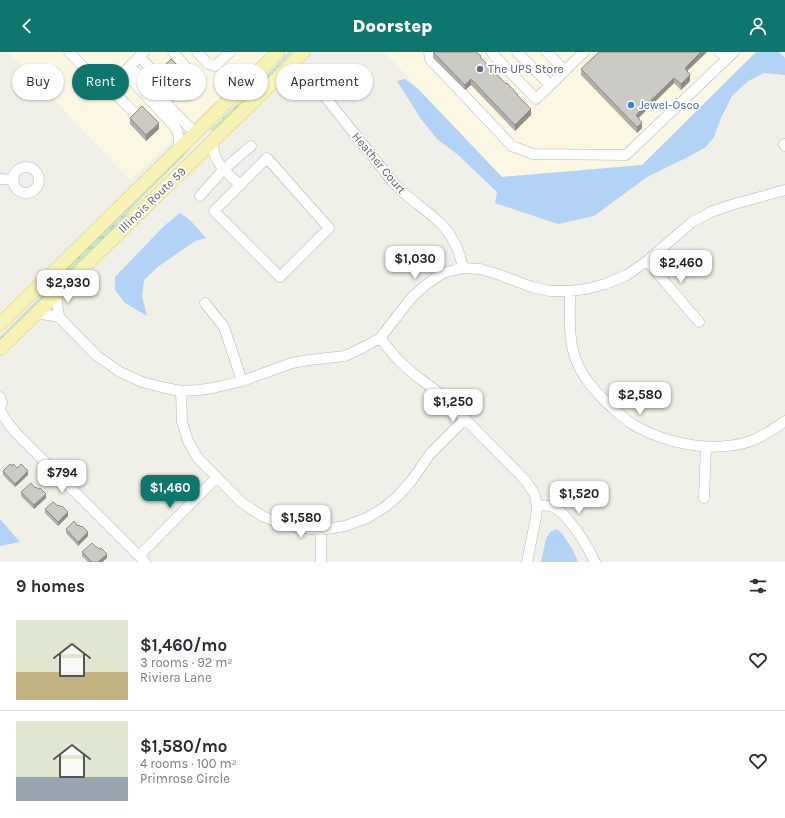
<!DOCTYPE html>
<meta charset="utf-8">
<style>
:root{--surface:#fff;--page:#f2f2f3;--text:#2b2b33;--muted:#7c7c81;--line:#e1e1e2;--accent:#0f766e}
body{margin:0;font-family:Karla,sans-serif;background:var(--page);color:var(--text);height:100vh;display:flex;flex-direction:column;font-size:15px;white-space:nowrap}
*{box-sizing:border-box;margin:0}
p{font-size:13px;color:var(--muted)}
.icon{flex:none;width:22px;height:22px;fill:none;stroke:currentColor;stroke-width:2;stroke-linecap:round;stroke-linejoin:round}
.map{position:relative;height:510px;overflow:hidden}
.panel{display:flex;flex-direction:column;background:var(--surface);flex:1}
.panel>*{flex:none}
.top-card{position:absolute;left:12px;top:12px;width:400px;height:36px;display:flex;gap:8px}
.price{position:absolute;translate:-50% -34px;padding:0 9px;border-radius:8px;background:#fff;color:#222;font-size:13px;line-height:26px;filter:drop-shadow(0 1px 2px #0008)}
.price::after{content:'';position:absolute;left:50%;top:24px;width:12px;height:9px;margin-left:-6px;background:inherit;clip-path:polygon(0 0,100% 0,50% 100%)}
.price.active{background:var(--accent);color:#fff}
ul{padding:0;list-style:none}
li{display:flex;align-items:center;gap:12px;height:100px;padding:0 16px}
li+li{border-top:1px solid var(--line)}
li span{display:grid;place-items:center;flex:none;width:112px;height:80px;border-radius:0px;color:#555}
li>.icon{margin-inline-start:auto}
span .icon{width:48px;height:48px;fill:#fffc;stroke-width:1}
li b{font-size:17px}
h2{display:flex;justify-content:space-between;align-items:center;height:48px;padding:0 16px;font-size:17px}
.tag{padding:0 14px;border-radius:18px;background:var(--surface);box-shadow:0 1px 3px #0004;font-size:14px;line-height:36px}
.tag.active{background:var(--accent);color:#fff}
header{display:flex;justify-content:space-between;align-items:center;height:52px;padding:0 16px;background:var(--accent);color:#fff;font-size:18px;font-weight:800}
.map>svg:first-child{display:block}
</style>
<header><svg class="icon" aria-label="back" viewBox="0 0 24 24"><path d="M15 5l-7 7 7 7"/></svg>Doorstep<svg class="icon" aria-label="person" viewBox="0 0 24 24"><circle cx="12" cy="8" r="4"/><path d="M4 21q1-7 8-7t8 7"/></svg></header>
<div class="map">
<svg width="785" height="510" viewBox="0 0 785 510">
<defs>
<pattern id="grass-tufts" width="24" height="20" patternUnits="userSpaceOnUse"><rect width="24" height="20" fill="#c8e4ca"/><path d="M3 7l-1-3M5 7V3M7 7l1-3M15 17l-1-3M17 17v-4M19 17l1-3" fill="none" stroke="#a6bca8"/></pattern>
</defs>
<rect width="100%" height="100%" fill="#f0efe8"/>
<!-- commercial -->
<path fill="#fbf7e2" d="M8 0H269L130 128Z
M384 0H756L642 113 502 125Z"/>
<!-- grass -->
<path fill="url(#grass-tufts)" d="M289 0H292L252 44 219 76 212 79 210 78 253 37Z
M189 96 183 105 145 142 91 202 0 290V285L40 245 80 202Z"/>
<!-- water -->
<path fill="#b2d2f6" d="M756 0H779L785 6V23L764 21 748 29 732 44 720 68 714 85 706 95 686 106 661 118 647 125 594 164 558 172 495 151 497 140 457 102 437 87 421 67 397 29 405 27 419 38 502 125 642 113Z
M180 161 190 168 206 186 195 189 159 214 144 228 142 244 147 264 125 251 115 238V225L164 174Z
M0 467 20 490 0 494Z
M557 477 563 483 573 498 578 510H541L546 487 550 480Z"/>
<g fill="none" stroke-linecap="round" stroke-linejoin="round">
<!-- minor casing -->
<g stroke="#b5b7bb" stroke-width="11">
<path id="minor" d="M69 0 106 38 144 0
M197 0 208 12 215 14 230 0
M429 0 430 7 512 94 533 102 626 103 734 0
M491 0 536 47 584 0
M517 0 550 33
M547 0 565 19
M719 0 722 2 726 0
M140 5 175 44C188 46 190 43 198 34L196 27 173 0
M130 14 195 81
M124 20 175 75C180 82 179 90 178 98
M109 35 135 62
M322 41 392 129C396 133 400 138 405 142 422 157 444 169 454 190 459 198 461 207 463 216
M214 87C213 92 213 96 214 100 216 113 231 124 240 133L214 159 280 225 329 176 267 106 240 133
M784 92 785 94
M13 128a13 13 0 1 1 26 0a13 13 0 1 1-26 0Z
M0 127 14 128
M200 144 224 117 251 94
M647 209 699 270
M570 239C570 260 568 289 576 308 583 326 595 339 608 352 616 359 624 367 634 373 638 376 643 377 647 380 679 394 718 400 751 389 764 384 774 377 785 369
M56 242 59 265 97 304 120 320 142 330 161 335 181 339 199 338 213 336 242 329 292 311 309 308 345 304 364 295 380 286 413 244 427 232 443 221 463 216 480 217 497 222 532 235 550 239H570L586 237 605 232 627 223 647 209 692 170 711 160 731 153 785 138
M205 251 224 275 242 329
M37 261 59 265
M380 286 398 308 415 323 439 341 450 351 465 367 526 429 535 443 537 454 536 465 527 510
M181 339 182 370 188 389 197 405 241 450 262 464 279 471 299 476 321 478 345 474 367 466 385 455 399 443 412 428 430 402 465 367
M0 345 2 351 0 356
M0 358 6 368 15 380 145 510
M704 446 706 395
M537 454C543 453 548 453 553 455 568 461 588 495 595 510
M321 478V510
M139 504 217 425"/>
</g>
<!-- major casing -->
<g stroke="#e3cd6e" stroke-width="14">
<path id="major" d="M0 272 278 0
M0 297 304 0"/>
</g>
<!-- minor -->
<use href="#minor" stroke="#fff" stroke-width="10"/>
<!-- major -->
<use href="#major" stroke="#f7f2b6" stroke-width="13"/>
</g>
<!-- wall -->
<path fill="#afaea9" d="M433 0 481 6 518 44 531 63 515 79 471 33 465 38 433 6Z
M599 0H707L687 19 690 29 681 38 674 31 639 66 642 76 637 81 581 23V17Z
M162 16 189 31 180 40 162 21Z
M130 66 159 77 146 89 130 72Z
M12 414 17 416 28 423 15 435 3 423V419Z
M21 440 46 446 34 457 21 444Z
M45 457 68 464 58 474 45 461Z
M66 477 88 484 78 494 66 481Z
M82 500 107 506 102 510H88L82 504Z"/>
<!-- shaded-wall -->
<path fill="#8e8d8a" d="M701 0H707L685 21V16Z
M690 23V29L681 38V32Z
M189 25V31L180 40V34Z
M674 26V31L636 68V63Z
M471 27V33L465 38V33Z
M531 57V63L515 79V73Z
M159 71V77L146 89V83Z
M642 71V76L637 81V75Z
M28 419V423L15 435V432Z
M46 442V446L34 457V453Z
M68 460V464L58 474V470Z
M88 480V484L78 494V490Z
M107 502V506L102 510H98Z"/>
<!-- building -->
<path fill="#cbcac5" stroke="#8e8d8a" d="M433 0H476L481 4 480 5 506 32 507 31 518 43H517L531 57 515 73 471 27 465 33Z
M599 0H701L685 16 690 23 681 32 674 26 636 63 642 71 637 75 581 17Z
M171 7 189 25 180 34 162 16Z
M142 54 159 71 146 83 130 66Z
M10 412 12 414 13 412 17 416 21 412 28 419 15 432 3 419Z
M31 431 35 436 36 435 38 437 40 436 46 442 34 453 21 440Z
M53 450 58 454 59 453 61 455 62 454 68 460 58 470 45 457Z
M74 469 78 474 79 473 81 475 82 474 88 480 78 490 66 477Z
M92 491 96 495H97L99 497 101 496 107 502 98 510H92L82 500Z"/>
<!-- markers -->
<circle fill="#5c6f8a" stroke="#fff" stroke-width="1.5" cx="480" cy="17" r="4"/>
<circle fill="#3f7fe0" stroke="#fff" stroke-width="1.5" cx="631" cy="53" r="4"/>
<g text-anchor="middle" stroke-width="3.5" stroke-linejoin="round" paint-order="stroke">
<!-- service labels -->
<g font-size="12" fill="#4e5e75" stroke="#fff" text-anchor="start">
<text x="488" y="21">The UPS Store</text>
</g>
<!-- shop labels -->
<g font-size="12" fill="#366cbe" stroke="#fff" text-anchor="start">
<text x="639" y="57">Jewel-Osco</text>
</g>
<!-- street labels -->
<g font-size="12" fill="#5f6267" stroke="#fff">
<text transform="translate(379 111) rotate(50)" y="4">Heather Court</text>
<text transform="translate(152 148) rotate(-44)" y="4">Illinois Route 59</text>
</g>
</g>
</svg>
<b class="price" style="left:415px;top:228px">$1,030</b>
<b class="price" style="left:681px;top:232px">$2,460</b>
<b class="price" style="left:68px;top:252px">$2,930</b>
<b class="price" style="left:640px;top:364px">$2,580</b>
<b class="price" style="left:453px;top:371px">$1,250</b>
<b class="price" style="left:62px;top:442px">$794</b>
<b class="price active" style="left:170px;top:457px">$1,460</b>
<b class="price" style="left:579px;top:463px">$1,520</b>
<b class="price" style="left:301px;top:487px">$1,580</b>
<div class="top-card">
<a class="tag">Buy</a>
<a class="tag active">Rent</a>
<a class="tag">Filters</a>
<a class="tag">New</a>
<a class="tag">Apartment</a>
</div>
</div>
<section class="panel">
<h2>9 homes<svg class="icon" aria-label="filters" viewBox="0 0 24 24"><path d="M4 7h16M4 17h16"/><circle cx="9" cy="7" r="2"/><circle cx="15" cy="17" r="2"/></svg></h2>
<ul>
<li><span style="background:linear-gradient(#dfe7d0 65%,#c2b280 0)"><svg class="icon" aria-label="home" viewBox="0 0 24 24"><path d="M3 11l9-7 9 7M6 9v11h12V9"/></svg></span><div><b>$1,460/mo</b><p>3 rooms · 92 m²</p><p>Riviera Lane</p></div><svg class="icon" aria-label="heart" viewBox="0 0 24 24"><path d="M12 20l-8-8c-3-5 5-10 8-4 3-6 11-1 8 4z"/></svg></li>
<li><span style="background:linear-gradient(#dfe7d0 70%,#9aa5b1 0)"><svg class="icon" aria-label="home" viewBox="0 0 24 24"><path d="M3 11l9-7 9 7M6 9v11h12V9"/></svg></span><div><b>$1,580/mo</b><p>4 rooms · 100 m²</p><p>Primrose Circle</p></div><svg class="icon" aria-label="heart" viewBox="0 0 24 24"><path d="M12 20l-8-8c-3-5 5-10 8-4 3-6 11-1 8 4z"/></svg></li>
</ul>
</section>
